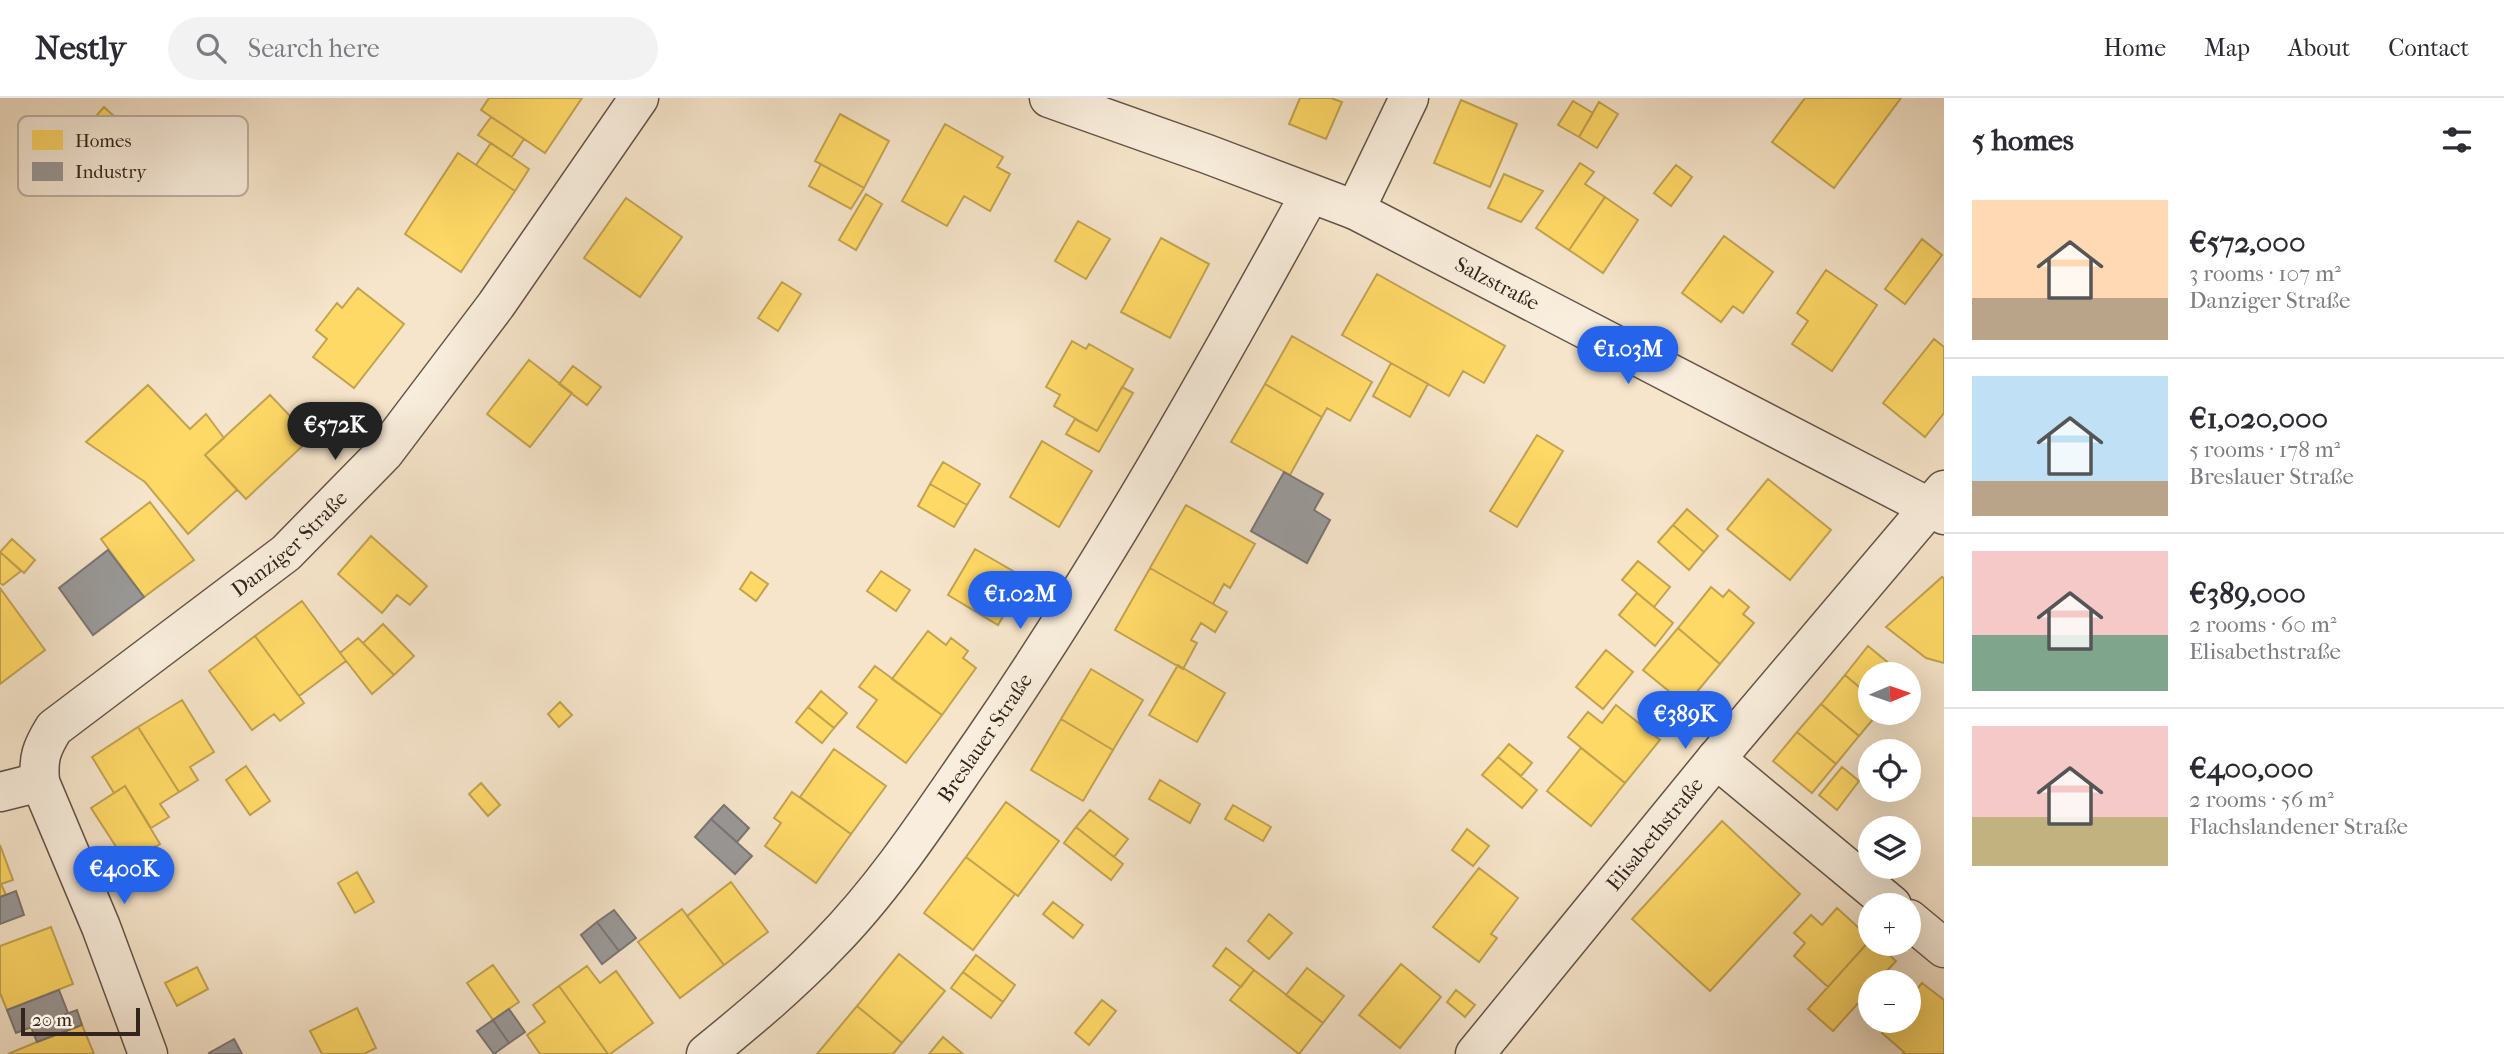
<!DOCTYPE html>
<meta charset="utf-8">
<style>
:root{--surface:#fff;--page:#f2f2f3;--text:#2b2b33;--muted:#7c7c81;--line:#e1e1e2;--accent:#2563eb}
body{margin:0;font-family:"IM FELL French Canon",serif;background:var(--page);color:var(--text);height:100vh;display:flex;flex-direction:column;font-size:26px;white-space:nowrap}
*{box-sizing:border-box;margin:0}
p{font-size:23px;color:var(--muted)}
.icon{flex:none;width:38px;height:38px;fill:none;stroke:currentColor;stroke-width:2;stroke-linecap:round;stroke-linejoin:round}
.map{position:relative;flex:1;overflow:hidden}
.sheet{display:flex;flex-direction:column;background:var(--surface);width:560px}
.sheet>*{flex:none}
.needle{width:46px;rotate:88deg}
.fabs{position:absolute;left:1858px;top:564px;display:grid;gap:14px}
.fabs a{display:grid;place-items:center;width:63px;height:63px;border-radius:50%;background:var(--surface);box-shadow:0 7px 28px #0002;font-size:35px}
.scale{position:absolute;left:21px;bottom:18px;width:119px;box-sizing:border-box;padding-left:7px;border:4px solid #33241d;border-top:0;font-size:19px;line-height:24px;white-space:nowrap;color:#33241d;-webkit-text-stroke:5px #f9eedd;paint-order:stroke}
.price{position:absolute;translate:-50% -60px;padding:0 16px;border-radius:24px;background:var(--accent);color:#fff;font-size:23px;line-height:46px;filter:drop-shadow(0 2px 4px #0008)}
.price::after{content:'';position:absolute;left:50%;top:42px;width:21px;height:16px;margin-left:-10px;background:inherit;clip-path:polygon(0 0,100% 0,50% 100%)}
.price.on{background:#222;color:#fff}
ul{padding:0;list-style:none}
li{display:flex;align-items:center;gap:21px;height:175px;padding:0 28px}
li+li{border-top:2px solid var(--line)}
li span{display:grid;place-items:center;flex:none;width:196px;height:140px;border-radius:0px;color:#555}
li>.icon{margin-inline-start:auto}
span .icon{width:84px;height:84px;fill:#fffc;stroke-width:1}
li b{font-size:30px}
h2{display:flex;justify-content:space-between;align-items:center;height:84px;padding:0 28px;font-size:30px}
header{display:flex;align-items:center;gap:42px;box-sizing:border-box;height:98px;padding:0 35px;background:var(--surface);border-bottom:2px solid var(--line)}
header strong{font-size:33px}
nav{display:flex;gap:38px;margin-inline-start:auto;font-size:24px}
.search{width:490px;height:63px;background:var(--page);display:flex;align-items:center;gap:18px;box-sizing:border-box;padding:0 24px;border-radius:38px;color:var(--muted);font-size:26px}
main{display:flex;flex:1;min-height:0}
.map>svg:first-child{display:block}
</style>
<header>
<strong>Nestly</strong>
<div class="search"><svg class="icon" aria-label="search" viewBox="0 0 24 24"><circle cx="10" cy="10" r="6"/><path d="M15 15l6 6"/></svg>Search here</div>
<nav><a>Home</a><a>Map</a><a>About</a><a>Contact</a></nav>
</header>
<main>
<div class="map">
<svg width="1944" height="956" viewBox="0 0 1944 956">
<rect width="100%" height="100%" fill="#f6e5cb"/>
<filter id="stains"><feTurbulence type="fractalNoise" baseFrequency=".00286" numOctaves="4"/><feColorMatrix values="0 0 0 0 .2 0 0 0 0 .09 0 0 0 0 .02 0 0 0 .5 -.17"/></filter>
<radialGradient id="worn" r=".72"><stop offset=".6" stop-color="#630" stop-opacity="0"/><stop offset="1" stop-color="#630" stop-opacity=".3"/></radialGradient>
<!-- homes -->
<path fill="#ffd966" stroke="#c2a350" stroke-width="2" d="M489 0H582L545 55 481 12Z
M1300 0H1331L1342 4 1326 41 1289 26Z
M1805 0H1901L1834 90 1772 44Z
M1461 2 1517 26 1490 89 1434 65Z
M1573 3 1593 15 1579 39 1558 27Z
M1599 4 1618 16 1597 50 1579 39Z
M104 9 127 30 88 74 65 53Z
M840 16 889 43 864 90 815 63Z
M491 19 524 41 512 59 478 37Z
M945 26 1003 59 997 69 1010 76 990 113 964 98 947 128 902 103Z
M491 45 529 71 515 93 476 67Z
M458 55 515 93 461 174 405 136Z
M1580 65 1594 74 1585 86 1605 99 1569 152 1536 130Z
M821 66 864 90 851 111 809 88Z
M1676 67 1692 79 1671 108 1654 95Z
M1504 76 1543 93 1521 124 1488 110Z
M866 96 882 106 856 152 839 142Z
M1605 99 1638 122 1603 175 1569 152Z
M626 100 682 139 640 199 584 160Z
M1078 123 1110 141 1086 181 1055 163Z
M1724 138 1773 174 1743 215 1733 208 1721 224 1682 195Z
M1161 140 1209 166 1170 240 1121 214Z
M1922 141 1942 157 1905 206 1885 191Z
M1826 172 1877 207 1832 273 1792 246 1808 223 1797 215Z
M1377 176 1505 248 1484 285 1463 273 1449 298 1342 237Z
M782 184 801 196 778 233 758 220Z
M358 190 404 226 354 290 313 259 327 241 316 232 337 205 342 210Z
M1292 238 1372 284 1350 323 1327 310 1322 319 1265 286Z
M1934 241 1944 249V315L1925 339 1883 305Z
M1072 243 1086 251 1089 246 1133 271 1097 333 1054 308 1060 297 1046 289Z
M529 262 572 295 530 349 487 316Z
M1391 265 1428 286 1410 319 1373 298Z
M573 268 601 289 587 307 559 286Z
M1265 286 1322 319 1290 377 1231 344Z
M148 287 190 331 206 316 224 340 205 357 237 392 188 436 145 384 86 344Z
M1122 289 1133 295 1099 354 1066 336 1075 321 1097 333Z
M270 297 311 340 246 401 205 357Z
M1537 337 1563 353 1517 429 1490 413Z
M1042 343 1092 373 1059 429 1010 399Z
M943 364 980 386 967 407 930 386Z
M1768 381 1831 432 1790 482 1727 431Z
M930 386 967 407 954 429 918 408Z
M150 404 194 462 144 499 101 441Z
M1186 407 1255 446 1230 490 1224 486 1213 506 1150 470Z
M1687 411 1718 438 1704 454 1673 427Z
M1673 427 1704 454 1689 472 1658 444Z
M371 438 427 488 410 507 397 497 382 515 338 476Z
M12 441 35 462 24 475 0 454Z
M975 451 1025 480 998 527 948 497Z
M0 454 21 473 3 487 0 485Z
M1638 463 1670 489 1654 509 1622 482Z
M1150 470 1227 514 1215 534 1201 525 1191 542 1197 545 1183 571 1115 532Z
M881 473 910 492 896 513 867 493Z
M751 474 768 486 756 503 740 491Z
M1942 479 1944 480V565L1926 560 1886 529Z
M1711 489 1723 499 1729 492 1749 509 1743 516 1754 525 1720 566 1678 530Z
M0 490 45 552 0 586Z
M1637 495 1673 525 1655 548 1619 517Z
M302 503 346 563 299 598 255 538Z
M383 526 414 558 394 577 363 545Z
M1678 530 1720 566 1686 607 1643 572Z
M928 533 946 547 951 540 968 553 963 560 976 570 942 617 892 581Z
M255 538 304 605 280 623 274 616 252 632 209 573Z
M358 540 394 577 372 596 340 555Z
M1868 548 1902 576H1871V599L1845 577Z
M1606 552 1633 574 1603 611 1576 589Z
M1178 567 1225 595 1197 644 1149 617Z
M875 568 942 617 906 665 857 629 877 602 859 589Z
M1091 571 1143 602 1113 652 1061 621Z
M1845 577 1871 599V614H1879L1859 638 1821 606Z
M821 593 847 615 834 630 808 609Z
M182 602 214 654 190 669 198 682 179 694 138 629Z
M560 604 572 617 559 629 548 616Z
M1821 606 1859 638 1836 666 1797 634Z
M1616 607 1660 642 1625 685 1568 639 1588 614 1602 625Z
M808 609 834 630 822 645 796 624Z
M1061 621 1113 652 1083 703 1031 672Z
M138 629 179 694 160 706 169 719 151 730 125 688 114 695 92 659Z
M1797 634 1836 666 1812 695 1773 663Z
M1509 646 1532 665 1521 678 1498 659Z
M1581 650 1625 685 1591 728 1547 693Z
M834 651 886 688 851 736 800 699Z
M1498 659 1537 692 1522 710 1482 677Z
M246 668 270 703 250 717 226 682Z
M1842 669 1859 683 1837 712 1819 697Z
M1160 682 1200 706 1190 725 1149 701Z
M481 685 500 707 488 718 469 696Z
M125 688 160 746 128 767 91 710Z
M792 694 851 736 816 785 765 748 781 725 774 720Z
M1006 704 1059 743 1018 798 966 759Z
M1233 707 1271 729 1263 743 1225 721Z
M1090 712 1128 741 1114 759 1076 729Z
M1722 723 1800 796 1710 893 1632 821Z
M1076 729 1123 766 1111 782 1064 745Z
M1467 731 1489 748 1473 768 1452 752Z
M0 747 13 782 1 786 6 797 0 799Z
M966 759 1015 796 973 852 924 815Z
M1479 770 1518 800 1491 836 1497 840 1479 864 1433 829Z
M357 774 374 804 355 815 338 785Z
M731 784 768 834 724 867 687 818Z
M1053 804 1083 827 1073 840 1043 816Z
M1837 810 1871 841 1828 889 1794 858 1805 845 1794 835 1811 817 1822 827Z
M682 811 724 867 680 900 638 844Z
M1269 816 1292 835 1269 861 1248 843Z
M51 829 73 886 7 912 0 895V848Z
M1871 841V845H1876L1896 863 1877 884H1871V891L1833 933 1808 911Z
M1226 850 1254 872 1241 889 1213 868Z
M899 856 945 893 902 945 857 908Z
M976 857 1015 887 1003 904 963 874Z
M1401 866 1441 899 1400 950 1359 917Z
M493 867 519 904 493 922 467 885Z
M587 868 600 885 616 873 653 925 610 956H608L559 888Z
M197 869 208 891 177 908 165 885Z
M1307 870 1344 898 1323 925 1286 897Z
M1254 872 1323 925 1299 956 1230 902Z
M963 874 1003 904 991 920 951 890Z
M1922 885 1944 902V956H1902L1904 954 1882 935 1892 922H1909V901Z
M559 888 608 956H540L527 937 545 924 533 907Z
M1456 892 1475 907 1465 919 1447 904Z
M1102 902 1116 913 1089 947 1075 935Z
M857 908 902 945 893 956H817Z
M357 910 376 950 364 956H322L310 933Z
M82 927 94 956H8L37 944Z
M943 939 963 956H929Z"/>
<!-- industry -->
<path fill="#999" stroke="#7a7674" stroke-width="2" d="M1284 374 1323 396 1314 412 1330 422 1307 465 1251 433Z
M108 452 144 499 93 537 59 490Z
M724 707 749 730 737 744 711 721Z
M711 721 752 758 735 776 695 739Z
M155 749 168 769 140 787 128 767Z
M16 793 24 817 0 826V799Z
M614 812 636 840 619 853 597 824Z
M597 824 619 853 602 866 581 837Z
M59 892 68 915 16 935 7 912Z
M509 911 525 934 509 945 493 922Z
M77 912 82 927 37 944 31 929Z
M493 922 509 945 494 956 477 933Z
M234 941 242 956H210L209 955Z"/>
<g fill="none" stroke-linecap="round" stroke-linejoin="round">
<!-- minor casing -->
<g stroke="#645448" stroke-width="41">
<g id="minor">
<path id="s1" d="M1049 0 1207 56 1355 112 1944 417"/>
<path d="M1355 112 1409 0"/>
<path d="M1716 661 1892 807"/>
<path d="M0 694 40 684"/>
<path d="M1909 821 1944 850"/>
<path id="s2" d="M148 956 101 829 40 684C38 660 41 651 54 630L286 455 384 355 496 207 639 0"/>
<path id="s3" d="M706 956C749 921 791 886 829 846 888 786 935 712 983 643 1103 468 1208 282 1310 96"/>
<path id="s4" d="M1475 956 1716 661 1944 392"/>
</g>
</g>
<!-- minor -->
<use href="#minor" stroke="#f9eedd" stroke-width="38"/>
</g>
<g text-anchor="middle" stroke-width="7" stroke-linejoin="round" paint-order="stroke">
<!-- street labels -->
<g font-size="21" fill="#33241d" stroke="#f9eedd">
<text dy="7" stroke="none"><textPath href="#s1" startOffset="486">Salzstraße</textPath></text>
<text dy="7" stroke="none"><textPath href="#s2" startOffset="649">Danziger Straße</textPath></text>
<text dy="7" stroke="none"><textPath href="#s3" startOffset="424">Breslauer Straße</textPath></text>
<text dy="7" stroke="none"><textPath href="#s4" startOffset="284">Elisabethstraße</textPath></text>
</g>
</g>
<!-- legend -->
<rect x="18" y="18" width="230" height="80" rx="10" fill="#f9eedd" stroke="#beb1a3" stroke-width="2"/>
<rect x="32" y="32" width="31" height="20" fill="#ffd966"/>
<rect x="32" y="64" width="31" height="19" fill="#999"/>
<g font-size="19" fill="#33241d">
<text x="75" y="49">Homes</text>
<text x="75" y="80">Industry</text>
</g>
<rect width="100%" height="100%" filter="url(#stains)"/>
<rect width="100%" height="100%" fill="url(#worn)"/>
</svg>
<div class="fabs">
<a><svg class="needle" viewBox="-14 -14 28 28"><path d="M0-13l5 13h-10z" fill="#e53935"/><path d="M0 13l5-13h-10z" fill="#7c7c81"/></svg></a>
<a><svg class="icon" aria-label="locate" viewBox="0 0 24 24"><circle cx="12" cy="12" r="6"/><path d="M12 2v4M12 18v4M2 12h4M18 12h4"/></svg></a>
<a><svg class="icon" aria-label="layers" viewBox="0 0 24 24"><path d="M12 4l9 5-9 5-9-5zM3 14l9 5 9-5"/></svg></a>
<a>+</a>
<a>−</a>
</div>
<div class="scale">20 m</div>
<b class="price" style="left:1628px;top:288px">€1.03M</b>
<b class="price on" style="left:335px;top:364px">€572K</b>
<b class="price" style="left:1020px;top:533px">€1.02M</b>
<b class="price" style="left:1685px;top:653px">€389K</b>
<b class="price" style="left:124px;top:808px">€400K</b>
</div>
<section class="sheet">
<h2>5 homes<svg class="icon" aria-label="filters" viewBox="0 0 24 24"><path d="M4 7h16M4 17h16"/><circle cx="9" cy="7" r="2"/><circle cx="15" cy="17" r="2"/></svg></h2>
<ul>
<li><span style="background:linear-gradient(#ffd9b3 70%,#b9a48a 0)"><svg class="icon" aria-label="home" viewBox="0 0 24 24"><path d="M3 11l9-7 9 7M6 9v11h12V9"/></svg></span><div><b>€572,000</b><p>3 rooms · 107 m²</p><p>Danziger Straße</p></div></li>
<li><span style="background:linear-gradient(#bfe0f5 75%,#b9a48a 0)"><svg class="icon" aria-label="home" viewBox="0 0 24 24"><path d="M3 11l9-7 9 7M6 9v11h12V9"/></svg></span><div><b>€1,020,000</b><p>5 rooms · 178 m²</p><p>Breslauer Straße</p></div></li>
<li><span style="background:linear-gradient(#f6c9c9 60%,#7fa58c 0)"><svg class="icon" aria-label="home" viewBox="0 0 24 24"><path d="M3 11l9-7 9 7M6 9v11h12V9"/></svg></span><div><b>€389,000</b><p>2 rooms · 60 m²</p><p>Elisabethstraße</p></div></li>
<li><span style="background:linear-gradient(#f6c9c9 65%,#c2b280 0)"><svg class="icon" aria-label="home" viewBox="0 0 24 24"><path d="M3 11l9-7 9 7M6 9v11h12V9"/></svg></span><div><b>€400,000</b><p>2 rooms · 56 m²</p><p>Flachslandener Straße</p></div></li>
</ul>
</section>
</main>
